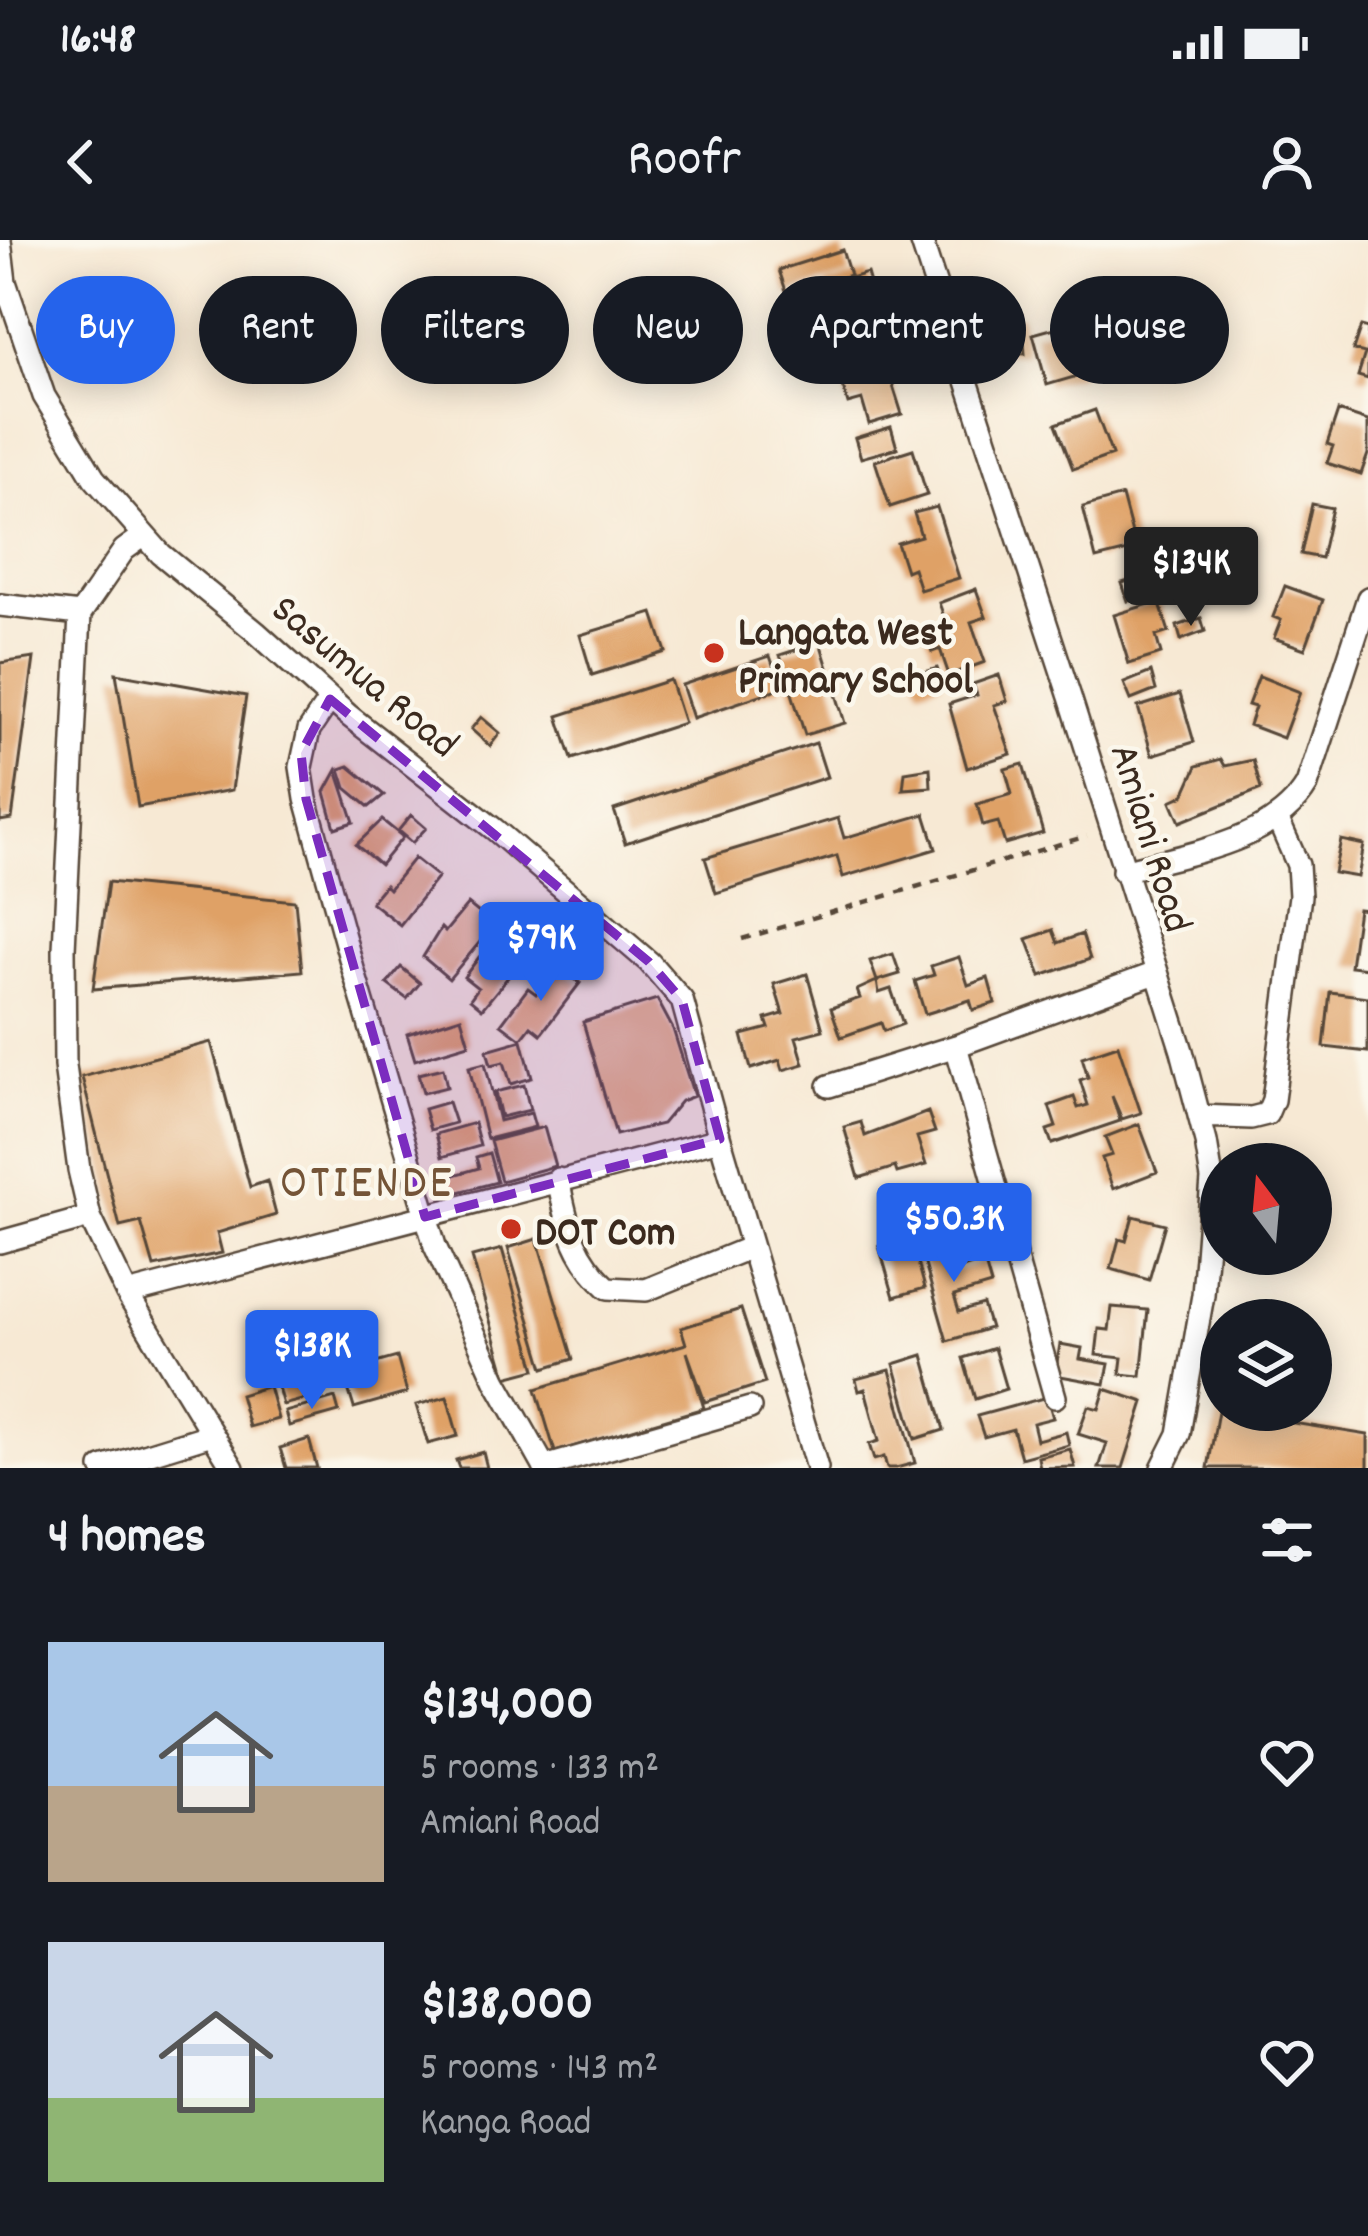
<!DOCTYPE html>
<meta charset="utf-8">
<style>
:root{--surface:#171b24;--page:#20242c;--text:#f1f3f6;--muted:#9ea1a6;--accent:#2563eb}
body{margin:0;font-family:Dekko,sans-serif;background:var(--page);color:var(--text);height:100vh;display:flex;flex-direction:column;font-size:45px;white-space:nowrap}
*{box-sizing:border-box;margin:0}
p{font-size:39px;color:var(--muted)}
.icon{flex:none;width:66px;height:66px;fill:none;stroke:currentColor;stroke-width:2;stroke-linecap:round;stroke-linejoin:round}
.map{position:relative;height:1228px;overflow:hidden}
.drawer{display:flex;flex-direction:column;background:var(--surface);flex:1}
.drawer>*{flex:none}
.guide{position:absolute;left:36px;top:36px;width:1296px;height:108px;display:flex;gap:24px}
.needle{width:78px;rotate:344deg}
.tools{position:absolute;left:1200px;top:903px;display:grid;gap:24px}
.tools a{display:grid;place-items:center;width:132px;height:132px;border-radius:50%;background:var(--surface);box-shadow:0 6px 30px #0003;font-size:60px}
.price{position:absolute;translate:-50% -102px;padding:0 27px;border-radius:12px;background:var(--accent);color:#fff;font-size:39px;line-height:78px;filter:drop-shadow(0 3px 6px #0008)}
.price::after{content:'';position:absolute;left:50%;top:72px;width:36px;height:27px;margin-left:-18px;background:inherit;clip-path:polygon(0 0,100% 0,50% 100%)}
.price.active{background:#222;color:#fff}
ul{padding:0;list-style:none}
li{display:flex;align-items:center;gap:36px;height:300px;padding:0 48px}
li span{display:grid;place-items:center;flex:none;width:336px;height:240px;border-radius:0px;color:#555}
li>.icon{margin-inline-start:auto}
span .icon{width:144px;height:144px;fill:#fffc;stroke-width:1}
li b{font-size:51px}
h2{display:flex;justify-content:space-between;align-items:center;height:144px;padding:0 48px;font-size:51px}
.pill{padding:0 42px;border-radius:54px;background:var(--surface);box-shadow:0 6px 30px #0003;font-size:42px;line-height:108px}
.pill.active{background:var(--accent);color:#fff}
.status{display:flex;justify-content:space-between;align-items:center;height:84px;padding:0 60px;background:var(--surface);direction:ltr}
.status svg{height:33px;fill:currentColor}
header{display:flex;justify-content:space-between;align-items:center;height:156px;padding:0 48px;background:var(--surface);font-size:54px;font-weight:600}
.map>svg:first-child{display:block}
</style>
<div class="status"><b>16:48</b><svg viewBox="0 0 49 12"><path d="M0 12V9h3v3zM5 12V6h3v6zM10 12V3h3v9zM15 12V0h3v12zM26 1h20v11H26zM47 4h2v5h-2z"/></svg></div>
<header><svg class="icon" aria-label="back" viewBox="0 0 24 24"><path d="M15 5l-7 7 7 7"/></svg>Roofr<svg class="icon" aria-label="person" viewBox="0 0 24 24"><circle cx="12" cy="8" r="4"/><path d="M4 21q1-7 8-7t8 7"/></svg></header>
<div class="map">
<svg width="1368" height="1228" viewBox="0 0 1368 1228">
<rect width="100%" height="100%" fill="#fbf7ec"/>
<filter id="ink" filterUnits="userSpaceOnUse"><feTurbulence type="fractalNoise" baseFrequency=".00833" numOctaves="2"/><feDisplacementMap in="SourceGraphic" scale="24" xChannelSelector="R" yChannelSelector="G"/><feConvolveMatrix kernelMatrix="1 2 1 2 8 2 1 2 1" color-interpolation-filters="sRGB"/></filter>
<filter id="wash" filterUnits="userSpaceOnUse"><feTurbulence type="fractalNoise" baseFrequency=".004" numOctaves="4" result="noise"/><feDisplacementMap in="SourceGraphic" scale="48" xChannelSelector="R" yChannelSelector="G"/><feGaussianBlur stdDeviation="2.7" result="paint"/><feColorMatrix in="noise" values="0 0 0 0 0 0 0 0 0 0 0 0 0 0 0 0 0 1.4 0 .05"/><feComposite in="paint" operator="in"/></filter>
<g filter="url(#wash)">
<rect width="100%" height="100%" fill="#f7e9d4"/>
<g id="blocks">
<!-- building -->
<path fill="#dfa166" d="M842 10 850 35 787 54 779 30Z
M867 33 881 83 846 93 840 73 833 75 825 45Z
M1022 75 1025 114 996 113 987 88Z
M1076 82 1083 109 1076 114 1081 135 1047 145 1033 94Z
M1361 86 1368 88V139L1358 136 1365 113 1353 110Z
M885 101 889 114 867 121 863 107Z
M875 126 878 136 889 133 902 174 869 184 862 160 848 164 840 137Z
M1095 170 1112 215 1073 229 1056 184Z
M1338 171 1368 181V214L1361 234 1327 223 1333 206 1327 204Z
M891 187 897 208 861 218 855 198Z
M913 209 927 255 890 267 875 221Z
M1122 256 1136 309 1096 319 1083 267Z
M1312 264 1332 268 1321 318 1301 314Z
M937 267 959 338 920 350 913 328 906 331 897 303 921 296 914 273Z
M1168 329 1173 346 1128 361 1122 343Z
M1285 346 1323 360 1305 409 1274 398 1281 380 1273 377Z
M976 349 986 377 971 382 985 422 949 435 940 409 932 412 925 392 947 385 939 363Z
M1159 361 1169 392 1156 396 1161 414 1129 424 1114 375Z
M653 373 666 412 592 435 580 395Z
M1201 378 1205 391 1181 400 1177 386Z
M820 402 845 483 805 495 780 415Z
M770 416 781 448 693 478 682 445Z
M34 418 12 579 0 581V423Z
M937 428 942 442 920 449 915 435Z
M1151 432 1156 450 1131 460 1124 443Z
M116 433 246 456 232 550 138 567Z
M999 435 1007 461 994 465 1011 514 967 528 949 464 977 455 973 444Z
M1259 436 1300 452 1283 498 1249 485 1255 467 1248 465Z
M670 440 684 483 572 519 558 476Z
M1180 454 1194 502 1152 515 1138 467Z
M481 477 500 493 490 506 471 489Z
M816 503 827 537 625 603 614 570Z
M1221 519 1225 526 1253 520 1261 549 1180 582 1171 561 1184 555 1197 526Z
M1023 524 1043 593 1005 604 998 582 983 586 977 564 1012 554 1005 529Z
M349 526 384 555 369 567 346 548 340 529Z
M930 528 931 547 903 549 905 532Z
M337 530 354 582 335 588 325 552Z
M925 574 936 609 843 637 837 616 716 653 705 618 838 578 844 598Z
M411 575 426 588 412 603 398 591Z
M382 580 403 597 380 625 356 605Z
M1341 600 1364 605 1358 637 1334 633Z
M414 618 438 637 400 685 371 662 385 645 389 649Z
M108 642 295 661 302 731 93 749Z
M468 664 494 685 449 739 423 717 441 688 445 692Z
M1358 669 1368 670V728L1350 726Z
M1053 690 1058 703 1082 694 1090 719 1041 736 1027 699Z
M504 698 526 715 482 769 470 759 478 748 464 737 479 717 486 722Z
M893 714 900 734 877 741 870 721Z
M959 717 968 745 988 738 995 763 973 770 970 760 925 774 915 741 934 735 931 726Z
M558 726 580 743 541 794 531 786 521 799 501 784 528 748 536 754Z
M401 727 420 743 407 759 387 744Z
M807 734 823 790 796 797 804 824 783 830 780 820 751 829 742 795 769 788 766 779 783 774 774 744Z
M877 741 879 753 891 749 903 784 884 791 881 783 841 797 831 768 860 758 857 750Z
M1330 752 1368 757V812L1324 807Z
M657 759 673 789 694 856 681 861 662 884 616 895 583 782Z
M461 777 469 804 415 820 407 794Z
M522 800 532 838 511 844 504 822 491 825 487 810Z
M211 802 250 947 267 941 276 975 217 993 222 1013 154 1027 141 982 120 987 82 837Z
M1118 805 1141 873 1122 879 1112 856 1120 881 1052 904 1047 890 1056 887 1049 866 1074 857 1078 868 1088 865 1080 840 1088 837 1082 817Z
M485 823 499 881 531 873 535 887 487 899 469 827Z
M443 828 447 847 423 853 418 834Z
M524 845 530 870 501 877 495 852Z
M448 862 455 883 430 890 424 869Z
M928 872 935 892 917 897 926 925 897 933 895 927 859 938 844 887 861 882 865 896Z
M474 883 480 906 442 917 436 894Z
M1139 884 1157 932 1113 949 1102 918 1112 915 1105 897Z
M544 887 555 926 501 941 490 901Z
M489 913 497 942 455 953 444 938 479 928 476 917Z
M1133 976 1165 984 1149 1040 1111 1029 1119 999 1126 1001Z
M959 988 965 1008 944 1014 950 1032 984 1021 991 1045 954 1056 959 1072 983 1065 990 1088 947 1101 918 1000Z
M911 997 925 1048 894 1057 879 1006Z
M537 999 573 1119 544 1128 508 1008Z
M502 1009 536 1129 506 1137 472 1017Z
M1112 1067 1148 1070 1141 1136 1120 1134 1122 1118 1096 1115 1099 1089 1109 1090Z
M741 1069 765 1143 705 1162 687 1112 704 1168 555 1212 536 1149 686 1104 681 1088Z
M1060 1104 1082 1108 1080 1119 1109 1124 1105 1144 1055 1135Z
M994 1108 1006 1149 975 1159 963 1118Z
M923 1115 944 1190 915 1199 894 1124Z
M397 1117 407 1153 354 1168 343 1132Z
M305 1129 313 1157 283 1165 275 1137Z
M890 1130 915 1223 896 1228H887L884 1217 874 1220 869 1204 879 1201 865 1149 859 1151 856 1139Z
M269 1146 278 1179 249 1187 240 1155Z
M1105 1149 1144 1162 1123 1228H1099L1107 1203 1078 1194 1088 1166 1099 1169Z
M447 1157 458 1196 428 1204 416 1165Z
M1047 1157 1053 1178 1033 1183 1037 1200 1066 1192 1069 1205 1021 1218 1013 1189 984 1197 977 1176Z
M335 1158 339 1172 289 1186 285 1172Z
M1218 1171 1368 1195V1228H1208Z
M309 1199 317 1228H286L280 1208Z
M1070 1209 1075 1227 1040 1228 1038 1217Z
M483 1212 487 1228H459L456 1220Z"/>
</g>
</g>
<g filter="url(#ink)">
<use href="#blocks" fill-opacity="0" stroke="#574739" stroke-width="3"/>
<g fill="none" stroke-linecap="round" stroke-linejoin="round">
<!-- minor casing -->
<g stroke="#574739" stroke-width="26">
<path id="minor" d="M0 0 5 42 44 156 94 238 161 314 256 392 348 475 494 589 649 722 682 760 720 899
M921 0 1070 457 1182 811 1206 902 1212 939 1203 1055 1179 1194 1162 1228
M142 297 124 310 80 374 64 709 65 826 79 930 90 977 127 1054 720 899 817 1228
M0 365 80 374
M330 459 309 490 301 527 306 559 353 729 435 1006 496 1141 545 1228
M1123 631C1184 614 1273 603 1307 545L1368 358
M956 806 1055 1157
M829 846 956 806 1156 733
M1199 876 1251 878 1267 874 1273 860 1300 656 1298 625 1278 580
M558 939C568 986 572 1015 608 1048L646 1050 749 1008
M0 1002 90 977
M127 1054 233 1228
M544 1227 750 1168
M102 1228 209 1195"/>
</g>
<!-- path -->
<path stroke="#574739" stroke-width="4.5" stroke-dasharray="9 9" stroke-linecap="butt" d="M742 699 1087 596"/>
<!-- minor -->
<use href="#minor" stroke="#fff" stroke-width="21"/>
</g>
</g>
<!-- marked area -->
<path fill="#7b2cbf" fill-opacity="0.2" stroke="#7b2cbf" stroke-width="9" stroke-dasharray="24 15" stroke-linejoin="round" d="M330 459 649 722 682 760 720 899 425 977 306 559 301 513Z"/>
<!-- markers -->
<g fill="#c8321e" stroke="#fbf7ec" stroke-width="4.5">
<circle cx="714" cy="413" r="12"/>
<circle cx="511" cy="989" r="12"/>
</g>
<g text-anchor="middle" stroke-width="9" stroke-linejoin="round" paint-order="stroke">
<!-- poi labels -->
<g font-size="42" font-weight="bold" fill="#3b2a1e" stroke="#fbf7ec" text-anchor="start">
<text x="738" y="404">Langata West<tspan x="738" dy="48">Primary School</tspan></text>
<text x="535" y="1004">DOT Com</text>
</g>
<!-- street labels -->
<g font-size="42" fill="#3b2a1e" stroke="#fbf7ec">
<text transform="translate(367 434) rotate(40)" y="15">Sasumua Road</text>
<text transform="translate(1154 597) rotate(73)" y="15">Amiani Road</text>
</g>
<!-- quarter labels -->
<g font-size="48" letter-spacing="3" fill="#745437" stroke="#fbf7ec">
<text x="367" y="956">OTIENDE</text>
</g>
</g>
</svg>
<div class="tools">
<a><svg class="needle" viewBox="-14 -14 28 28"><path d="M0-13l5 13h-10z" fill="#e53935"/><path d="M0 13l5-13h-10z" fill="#9ea1a6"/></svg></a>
<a><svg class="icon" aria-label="layers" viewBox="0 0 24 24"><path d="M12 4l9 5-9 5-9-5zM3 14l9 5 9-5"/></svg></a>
</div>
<b class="price active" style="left:1191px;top:389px">$134K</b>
<b class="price" style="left:541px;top:764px">$79K</b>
<b class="price" style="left:954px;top:1045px">$50.3K</b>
<b class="price" style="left:312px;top:1172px">$138K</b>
<div class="guide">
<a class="pill active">Buy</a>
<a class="pill">Rent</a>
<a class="pill">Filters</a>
<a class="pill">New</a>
<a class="pill">Apartment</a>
<a class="pill">House</a>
</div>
</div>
<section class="drawer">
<h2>4 homes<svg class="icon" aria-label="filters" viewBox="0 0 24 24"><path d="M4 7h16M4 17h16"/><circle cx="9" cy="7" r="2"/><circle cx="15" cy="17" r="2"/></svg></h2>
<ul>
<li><span style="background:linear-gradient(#a9c7e8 60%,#b9a48a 0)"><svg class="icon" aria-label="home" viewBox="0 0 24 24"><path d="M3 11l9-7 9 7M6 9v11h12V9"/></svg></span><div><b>$134,000</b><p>5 rooms · 133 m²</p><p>Amiani Road</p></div><svg class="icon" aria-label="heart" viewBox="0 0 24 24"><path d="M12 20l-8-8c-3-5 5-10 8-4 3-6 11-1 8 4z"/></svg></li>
<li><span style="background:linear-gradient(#c9d6e8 65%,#8fb573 0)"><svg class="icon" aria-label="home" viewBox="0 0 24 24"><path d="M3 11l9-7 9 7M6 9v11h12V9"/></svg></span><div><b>$138,000</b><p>5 rooms · 143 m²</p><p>Kanga Road</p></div><svg class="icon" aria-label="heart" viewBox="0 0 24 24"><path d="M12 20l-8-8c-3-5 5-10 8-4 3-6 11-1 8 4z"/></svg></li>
</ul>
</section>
